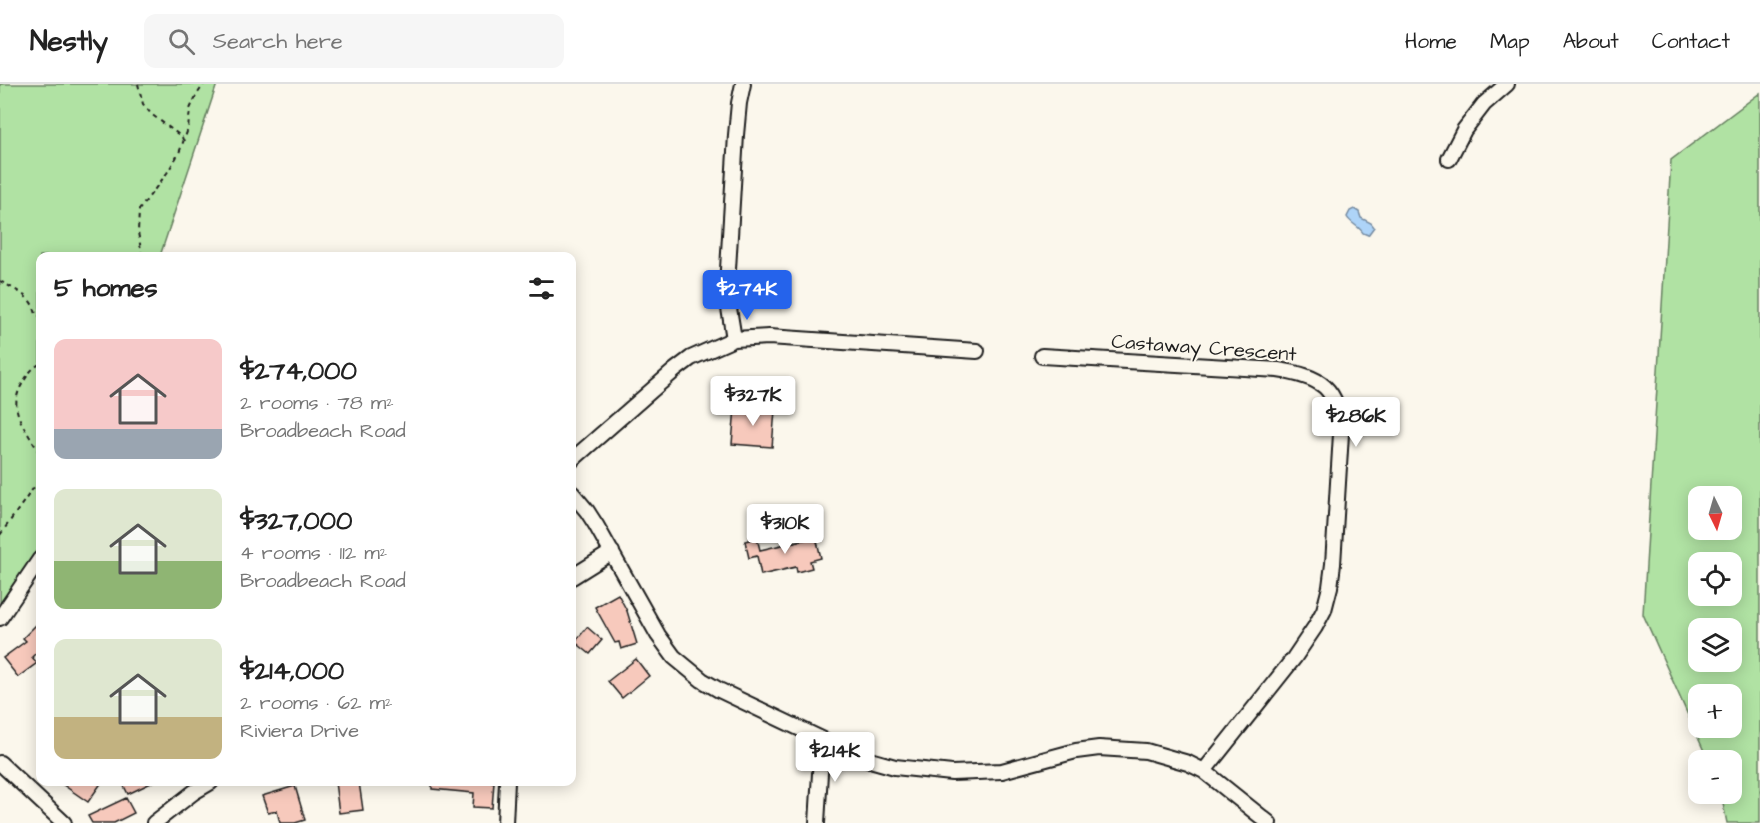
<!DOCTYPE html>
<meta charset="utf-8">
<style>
:root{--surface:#fff;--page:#f6f6f6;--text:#222;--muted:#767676;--line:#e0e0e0;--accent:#2563eb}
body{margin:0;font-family:"Architects Daughter",sans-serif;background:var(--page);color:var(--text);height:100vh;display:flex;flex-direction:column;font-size:22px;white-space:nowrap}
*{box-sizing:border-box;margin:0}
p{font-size:20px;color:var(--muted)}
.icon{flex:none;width:33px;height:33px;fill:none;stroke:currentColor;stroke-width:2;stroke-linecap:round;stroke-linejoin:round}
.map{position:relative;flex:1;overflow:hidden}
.sheet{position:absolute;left:36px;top:168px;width:540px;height:534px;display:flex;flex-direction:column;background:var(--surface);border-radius:12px;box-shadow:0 3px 15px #0003}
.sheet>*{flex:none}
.needle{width:39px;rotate:175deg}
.buttons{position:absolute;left:1688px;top:402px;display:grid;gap:12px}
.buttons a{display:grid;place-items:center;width:54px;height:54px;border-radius:12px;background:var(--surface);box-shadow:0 3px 15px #0003;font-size:30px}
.price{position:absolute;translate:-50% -51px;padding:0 14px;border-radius:6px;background:#fff;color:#222;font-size:20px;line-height:39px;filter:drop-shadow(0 2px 3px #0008)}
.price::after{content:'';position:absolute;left:50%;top:36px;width:18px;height:14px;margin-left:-9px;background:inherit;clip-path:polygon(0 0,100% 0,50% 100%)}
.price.active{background:var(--accent);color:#fff}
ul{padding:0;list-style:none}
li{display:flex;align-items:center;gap:18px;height:150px;padding:0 18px}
li span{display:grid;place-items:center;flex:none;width:168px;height:120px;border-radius:12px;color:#555}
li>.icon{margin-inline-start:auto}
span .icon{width:72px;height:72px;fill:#fffc;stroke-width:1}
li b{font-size:26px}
h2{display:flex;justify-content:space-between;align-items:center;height:72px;padding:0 18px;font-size:26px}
header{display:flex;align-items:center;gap:36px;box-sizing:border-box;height:84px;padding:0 30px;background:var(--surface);border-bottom:2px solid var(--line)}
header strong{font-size:28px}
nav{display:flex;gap:33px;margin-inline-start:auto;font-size:21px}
.search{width:420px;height:54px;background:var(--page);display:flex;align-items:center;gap:15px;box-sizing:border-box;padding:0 21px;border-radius:12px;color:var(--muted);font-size:22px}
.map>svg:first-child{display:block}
</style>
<header>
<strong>Nestly</strong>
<div class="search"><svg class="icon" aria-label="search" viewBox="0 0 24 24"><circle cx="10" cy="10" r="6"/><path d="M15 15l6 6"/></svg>Search here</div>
<nav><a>Home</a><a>Map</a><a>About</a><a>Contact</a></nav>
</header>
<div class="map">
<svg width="1760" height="739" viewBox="0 0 1760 739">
<rect width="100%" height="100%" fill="#fbf7ec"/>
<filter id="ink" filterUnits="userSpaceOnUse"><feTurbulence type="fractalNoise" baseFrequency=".0167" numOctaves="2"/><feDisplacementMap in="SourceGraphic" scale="12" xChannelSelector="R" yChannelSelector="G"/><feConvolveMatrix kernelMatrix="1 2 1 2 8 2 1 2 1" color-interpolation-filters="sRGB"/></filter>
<g filter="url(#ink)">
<!-- green -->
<path fill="#b0e2a3" stroke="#667f60" stroke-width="1.5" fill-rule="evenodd" d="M0 0H217L160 172H40V475L0 534Z
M1760 9V739H1727L1721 710H1731V676H1708L1643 530 1671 76ZM1698 412H1731V446H1698ZM1698 478H1731V512H1698ZM1698 544H1731V578H1698ZM1698 610H1731V644H1698Z"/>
<!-- water -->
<path fill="#aed4f8" stroke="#748aa0" stroke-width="1.5" d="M1354 125 1359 128 1361 134 1371 139 1374 143 1368 151 1363 149C1359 142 1351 140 1347 133L1350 127Z"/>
<!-- building -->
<path fill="#f7c9bc" stroke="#1c1c1c" stroke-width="1.5" d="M735 323 775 326 772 363 732 360Z
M816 453 821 474 810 477 812 484 797 488 796 483 761 491 757 472 749 474 745 457 757 454 760 466Z
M618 510 627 527 637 560 621 565 619 558 615 559 595 523Z
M40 537V565L32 573 37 579 18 593 3 574 26 557 23 554Z
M587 543 602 556 590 570 575 558Z
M636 575 649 592 622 614 608 597Z
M59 698H102L88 718Z
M122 698H153L128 710Z
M335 698H359L363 726 339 729Z
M432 698H494L492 724 473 723 474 709 432 705Z
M295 702 305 736 295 739H280L277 727 268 729 262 712Z
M126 714 134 729 114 739H92L88 732Z"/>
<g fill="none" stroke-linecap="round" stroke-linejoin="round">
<!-- street casing -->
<g stroke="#1c1c1c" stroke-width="18">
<path id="street" d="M1449 75 1464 46 1484 20 1507 0
M734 255 769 253 977 267
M1042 272 1278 286C1322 293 1338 303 1341 350L1333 480 1330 503 1324 526 1315 543 1294 574 1204 687
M572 376 675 286 691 274 734 255 728 218 727 202 736 51 739 19 743 0
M572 409 587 427 596 441 658 551 674 573 702 596 719 606 847 667 870 676 895 683 952 689 1002 687 1076 667 1099 664 1146 667 1188 679 1204 687 1269 739
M572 493 612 468
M0 534 40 475
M0 679 64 739
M154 739 194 708 211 698
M505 739 507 698
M817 739 822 656"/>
</g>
<!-- path -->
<path stroke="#1c1c1c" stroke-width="2" stroke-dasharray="4.5 4.5" stroke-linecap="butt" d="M138 0 143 20 151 30 182 53 183 56
M142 172 138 148 139 126 167 89 179 69 188 45 190 25 196 12 204 0
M0 197C15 206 33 212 36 231L40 232
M40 280C32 284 29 289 24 297 4 327 28 345 40 371
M0 451 37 399 40 384"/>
<!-- street -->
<use href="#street" stroke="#fbf7ec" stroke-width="14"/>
</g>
</g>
<g text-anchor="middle" stroke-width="4.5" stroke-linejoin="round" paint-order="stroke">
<!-- street labels -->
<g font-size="20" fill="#1c1c1c" stroke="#fbf7ec">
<text transform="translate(1204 263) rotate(4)" y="7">Castaway Crescent</text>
</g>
</g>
</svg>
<div class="buttons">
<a><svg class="needle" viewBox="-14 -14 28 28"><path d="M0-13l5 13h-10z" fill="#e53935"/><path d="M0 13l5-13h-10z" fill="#767676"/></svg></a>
<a><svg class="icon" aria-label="locate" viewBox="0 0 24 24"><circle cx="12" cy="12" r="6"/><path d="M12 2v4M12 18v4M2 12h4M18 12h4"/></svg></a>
<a><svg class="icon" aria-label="layers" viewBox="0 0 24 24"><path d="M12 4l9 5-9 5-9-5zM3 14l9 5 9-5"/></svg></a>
<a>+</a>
<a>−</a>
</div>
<b class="price active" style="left:747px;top:237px">$274K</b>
<b class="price" style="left:753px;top:343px">$327K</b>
<b class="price" style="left:1356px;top:364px">$286K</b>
<b class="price" style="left:785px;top:471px">$310K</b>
<b class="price" style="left:835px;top:699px">$214K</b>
<section class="sheet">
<h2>5 homes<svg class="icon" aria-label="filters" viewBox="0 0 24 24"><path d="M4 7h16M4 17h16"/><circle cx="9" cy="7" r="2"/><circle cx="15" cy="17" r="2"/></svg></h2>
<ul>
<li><span style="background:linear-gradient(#f6c9c9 75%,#9aa5b1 0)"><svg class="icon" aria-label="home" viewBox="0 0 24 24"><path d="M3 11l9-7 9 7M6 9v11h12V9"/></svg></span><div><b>$274,000</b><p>2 rooms · 78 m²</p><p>Broadbeach Road</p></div></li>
<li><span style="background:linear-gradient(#dfe7d0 60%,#8fb573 0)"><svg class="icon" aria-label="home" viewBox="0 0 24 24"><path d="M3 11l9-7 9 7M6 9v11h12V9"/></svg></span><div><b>$327,000</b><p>4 rooms · 112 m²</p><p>Broadbeach Road</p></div></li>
<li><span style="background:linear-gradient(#dfe7d0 65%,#c2b280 0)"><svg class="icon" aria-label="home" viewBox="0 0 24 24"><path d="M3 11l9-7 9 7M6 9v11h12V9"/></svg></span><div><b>$214,000</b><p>2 rooms · 62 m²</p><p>Riviera Drive</p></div></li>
</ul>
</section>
</div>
